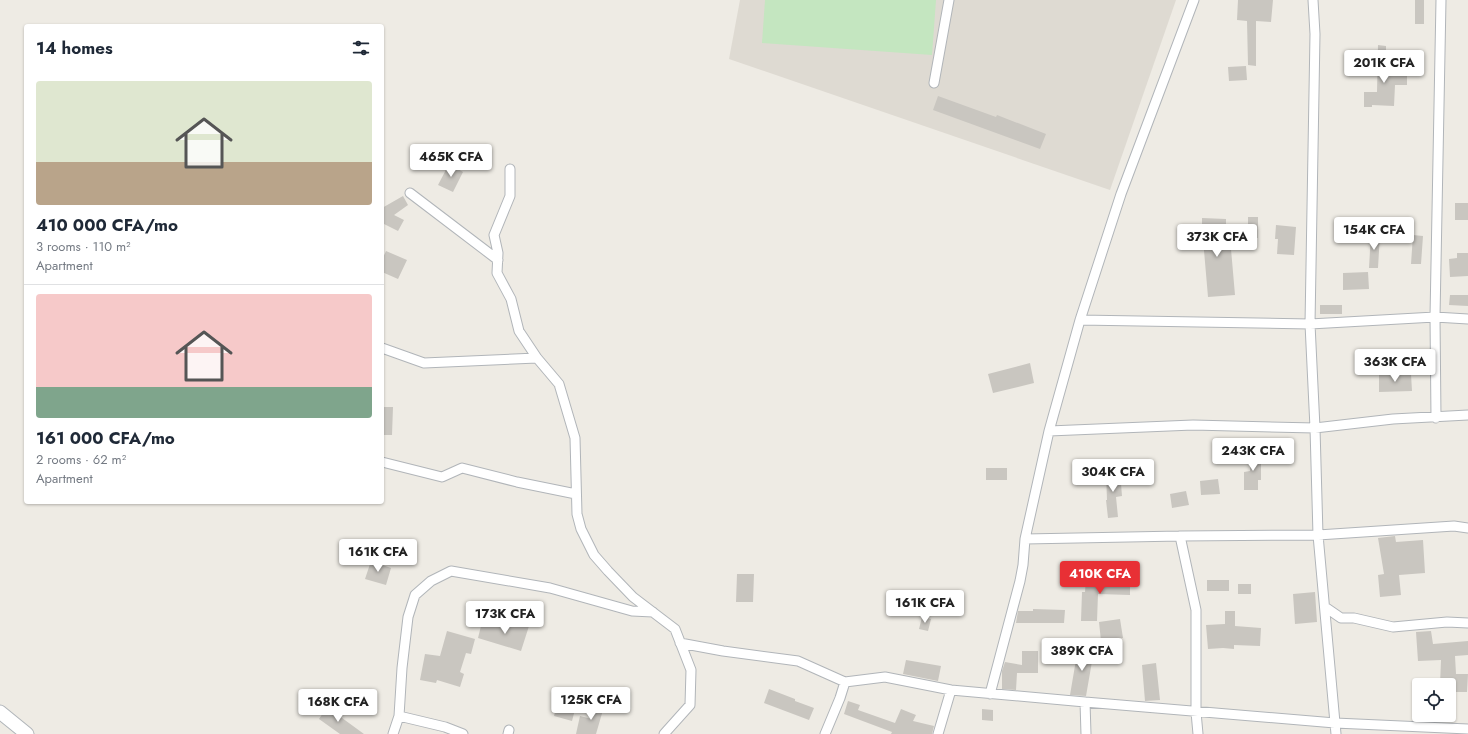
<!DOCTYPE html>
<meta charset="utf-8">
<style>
:root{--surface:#fff;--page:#f6f6f7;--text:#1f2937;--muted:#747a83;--line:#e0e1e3;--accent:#e83035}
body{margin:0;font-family:Jost,sans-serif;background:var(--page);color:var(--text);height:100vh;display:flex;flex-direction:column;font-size:15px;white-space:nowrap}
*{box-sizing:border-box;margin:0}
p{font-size:13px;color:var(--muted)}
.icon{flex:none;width:22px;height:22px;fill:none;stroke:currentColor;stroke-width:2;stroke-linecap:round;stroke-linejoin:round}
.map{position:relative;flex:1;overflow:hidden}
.details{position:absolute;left:24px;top:24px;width:360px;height:480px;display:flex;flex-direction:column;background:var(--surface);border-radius:4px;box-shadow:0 1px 3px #0004}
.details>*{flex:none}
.fabs{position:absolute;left:1412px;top:678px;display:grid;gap:8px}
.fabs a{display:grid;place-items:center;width:44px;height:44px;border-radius:4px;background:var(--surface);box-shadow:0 1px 3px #0004;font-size:20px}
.price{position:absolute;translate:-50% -34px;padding:0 9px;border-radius:4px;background:#fff;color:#222;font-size:13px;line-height:26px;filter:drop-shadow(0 1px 2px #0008)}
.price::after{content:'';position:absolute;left:50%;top:24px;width:12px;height:9px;margin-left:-6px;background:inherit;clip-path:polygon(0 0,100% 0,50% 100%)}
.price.selected{background:var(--accent);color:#fff}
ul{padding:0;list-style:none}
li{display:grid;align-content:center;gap:8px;height:212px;padding:0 12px}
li+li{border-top:1px solid var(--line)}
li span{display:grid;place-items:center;height:124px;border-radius:4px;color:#555}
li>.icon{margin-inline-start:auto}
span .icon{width:72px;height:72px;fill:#fffc;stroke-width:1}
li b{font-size:17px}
h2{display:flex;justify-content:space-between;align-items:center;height:48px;padding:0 12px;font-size:17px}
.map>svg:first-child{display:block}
</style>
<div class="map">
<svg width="1468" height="734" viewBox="0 0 1468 734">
<rect width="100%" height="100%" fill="#eeebe4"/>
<!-- education -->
<path fill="#dedad2" d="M740 0H1176L1110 190 729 59Z"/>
<!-- green -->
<path fill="#c4e6c0" d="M765 0H936L932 55 762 43Z"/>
<!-- building -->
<path fill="#c9c6c0" d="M1238 0H1273L1271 22 1256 21V66L1248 65 1247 21 1237 20Z
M1415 0H1424V24H1415Z
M1378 45 1386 46V75L1407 76V85H1395L1394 106 1372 105V107H1364V92H1377Z
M1246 66 1247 80 1229 81 1228 67Z
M938 96 996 117 997 115 1046 134 1040 149 933 110Z
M449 164 463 172 453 192 438 185Z
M403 196 408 205 394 215 404 220 398 231 382 223V208Z
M1455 203H1468V220H1455Z
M1248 217H1258V238H1248Z
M1202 218 1226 219V250L1231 249 1235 295 1208 297 1203 239H1202Z
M1276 225 1296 227 1294 255 1277 254 1278 239H1275Z
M1371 233 1380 234 1378 268H1369Z
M1413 235 1423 236 1421 264H1411Z
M386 251 407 260 398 279 382 272V260Z
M1457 253H1468V276L1450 277 1449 259 1457 258Z
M1368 272 1369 289 1343 290V273Z
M1450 295H1468V306L1449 305Z
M1320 305H1342V314H1320Z
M1030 363 1034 383 993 393 988 374Z
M1411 374 1412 391 1379 392V375Z
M382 407H393L392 435H384V419H382Z
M1250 451H1261V480H1258V490H1244V472L1250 471Z
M986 468H1007V480H986Z
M1120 471 1122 496 1116 497 1118 517 1108 518 1106 500H1107L1106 473Z
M1218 479 1220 494 1201 495 1200 481Z
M1186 491 1189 505 1172 508 1170 494Z
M1395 536 1396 542 1423 540 1425 573 1399 575 1401 595 1380 597 1378 575 1384 574 1378 538Z
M371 561 391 568 386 585 365 579Z
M737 574H754L753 602H736Z
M1086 578H1098V580L1130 581V595L1098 594 1097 621H1081L1082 592H1085Z
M1207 580H1229V591H1207Z
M1238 584H1251V594H1238Z
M1315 592 1317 622 1295 624 1293 594Z
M1033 609 1065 610 1064 623H1016L1018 611H1033Z
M1225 611H1235V626L1261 628 1260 646 1234 645V649L1223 648 1208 649 1206 625 1225 624Z
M922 617 931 619 928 631 919 629Z
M1120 619 1123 638 1101 641 1099 622Z
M510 620 529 626 521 651 478 638 482 622 507 628Z
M447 631 475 639 471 654 466 653 460 672 464 674 460 687 437 680 436 683 420 680 425 654 440 656Z
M1431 631 1433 644 1468 641V655L1455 656 1456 674H1468L1467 692H1456V686L1440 685 1441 660 1418 661 1416 632Z
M1078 648 1094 650 1086 696 1070 695Z
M1022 651H1038V673H1017L1016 690 1002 689V671L1005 662 1022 665Z
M906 660 941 666 938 681 903 674Z
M1156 663 1160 700 1145 701 1142 665Z
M769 689 795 699V701L814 708 809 720 764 703Z
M560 693 578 698 572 721 554 716Z
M597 701 605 703 596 734H576L580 716 592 719Z
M848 701 860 705 858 710 895 723 901 709 916 715 913 721 934 726 932 734H891L892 732 844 714Z
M327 707 364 734H340L319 719Z
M982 709 993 710V721L982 720Z"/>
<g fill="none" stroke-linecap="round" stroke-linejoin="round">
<!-- street casing -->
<g stroke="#b1b5b9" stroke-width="11">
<path id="street" d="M1313 0 1315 34 1310 324 1315 428 1318 535 1336 734
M934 83 949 0
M510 169V196L494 235 498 253 497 273 511 299 519 331 537 358 559 384 575 438 577 514 581 529 594 555 608 571 633 597 675 629 691 670 690 705 664 734
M410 193 498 260
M1080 320 1310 324 1435 317 1468 319
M382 348 424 363 537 358
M1436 418 1435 317 1441 0
M1049 431 1193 425 1315 428 1393 419 1468 415
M382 462 442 477 462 468 517 482 576 494
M1025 539 1180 536
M1325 607 1341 618H1354L1393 627 1447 622 1468 623
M680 643 723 651 798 661 845 682 885 677 951 690 1085 702 1086 734
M990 694 1020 581 1023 565 1025 539 1049 431 1080 320 1121 194 1194 0
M1085 702 1335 723 1468 729
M399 716 445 727 463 734
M393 734 399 716 402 668 408 617 415 595 431 581 451 571 550 588 632 611 653 612
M508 734 509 730
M825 734 840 698 845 682
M938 734 951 690
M1198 734 1196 712V610L1180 536 1318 535 1454 526 1468 528"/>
</g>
<!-- secondary casing -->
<g stroke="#b0b5b9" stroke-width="15">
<path id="secondary" d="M0 712 27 734"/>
</g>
<!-- street -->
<use href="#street" stroke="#fff" stroke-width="9"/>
<!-- secondary -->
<use href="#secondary" stroke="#fff" stroke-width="13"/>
</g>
</svg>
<div class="fabs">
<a><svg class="icon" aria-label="locate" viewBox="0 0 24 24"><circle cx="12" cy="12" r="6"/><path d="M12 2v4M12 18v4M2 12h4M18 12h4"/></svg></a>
</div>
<b class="price" style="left:1384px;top:84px">201K CFA</b>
<b class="price" style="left:451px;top:178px">465K CFA</b>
<b class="price" style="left:1374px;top:251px">154K CFA</b>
<b class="price" style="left:1217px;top:258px">373K CFA</b>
<b class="price" style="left:1395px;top:383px">363K CFA</b>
<b class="price" style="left:1253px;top:472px">243K CFA</b>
<b class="price" style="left:1113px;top:493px">304K CFA</b>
<b class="price" style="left:378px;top:573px">161K CFA</b>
<b class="price selected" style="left:1100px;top:595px">410K CFA</b>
<b class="price" style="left:925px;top:624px">161K CFA</b>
<b class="price" style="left:505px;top:635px">173K CFA</b>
<b class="price" style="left:1082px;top:672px">389K CFA</b>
<b class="price" style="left:591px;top:721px">125K CFA</b>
<b class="price" style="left:338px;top:723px">168K CFA</b>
<section class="details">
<h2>14 homes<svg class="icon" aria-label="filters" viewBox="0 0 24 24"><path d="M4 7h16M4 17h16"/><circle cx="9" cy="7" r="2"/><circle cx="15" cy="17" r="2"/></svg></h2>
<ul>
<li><span style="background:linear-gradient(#dfe7d0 65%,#b9a48a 0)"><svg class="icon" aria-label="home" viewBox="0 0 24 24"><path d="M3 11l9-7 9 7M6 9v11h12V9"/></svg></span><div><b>410 000 CFA/mo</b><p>3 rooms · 110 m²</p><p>Apartment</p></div></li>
<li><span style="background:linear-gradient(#f6c9c9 75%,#7fa58c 0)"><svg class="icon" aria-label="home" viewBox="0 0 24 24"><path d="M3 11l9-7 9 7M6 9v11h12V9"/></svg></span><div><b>161 000 CFA/mo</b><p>2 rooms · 62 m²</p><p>Apartment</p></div></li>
</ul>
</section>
</div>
